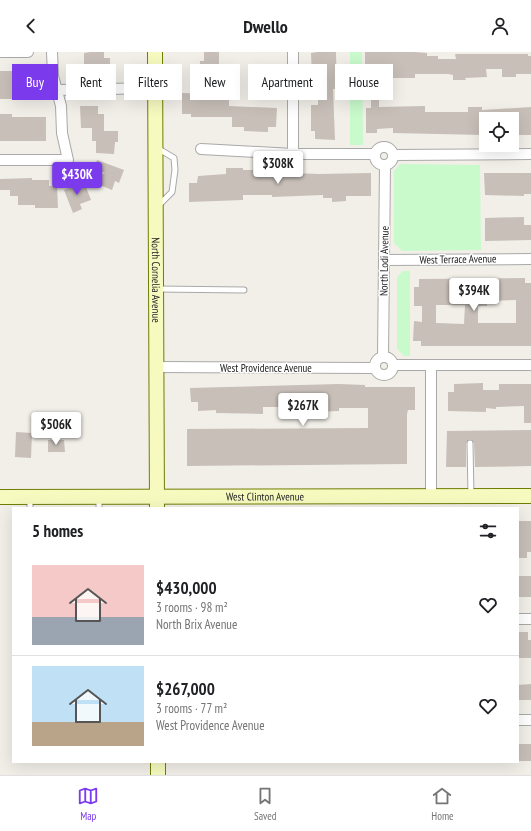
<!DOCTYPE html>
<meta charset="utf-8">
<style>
:root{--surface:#fff;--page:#f6f6f6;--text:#202124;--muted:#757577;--line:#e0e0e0;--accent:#7c3aed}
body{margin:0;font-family:"PT Sans Narrow",sans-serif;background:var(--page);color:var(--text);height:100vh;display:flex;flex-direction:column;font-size:15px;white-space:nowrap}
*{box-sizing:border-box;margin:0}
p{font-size:13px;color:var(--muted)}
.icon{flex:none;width:22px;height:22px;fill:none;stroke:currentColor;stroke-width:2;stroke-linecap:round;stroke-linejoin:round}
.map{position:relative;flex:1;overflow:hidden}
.side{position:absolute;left:12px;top:455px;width:507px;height:256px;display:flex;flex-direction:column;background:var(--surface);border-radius:0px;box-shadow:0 4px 16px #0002}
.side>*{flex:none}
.top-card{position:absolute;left:12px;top:12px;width:507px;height:36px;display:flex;gap:8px}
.fabs{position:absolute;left:479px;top:60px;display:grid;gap:8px}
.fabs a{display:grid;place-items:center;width:40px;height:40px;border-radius:0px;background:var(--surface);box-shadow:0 4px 16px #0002;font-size:20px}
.price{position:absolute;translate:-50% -34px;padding:0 9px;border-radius:4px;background:#fff;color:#222;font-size:13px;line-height:26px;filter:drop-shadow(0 1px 2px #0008)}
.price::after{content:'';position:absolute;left:50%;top:24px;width:12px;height:9px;margin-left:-6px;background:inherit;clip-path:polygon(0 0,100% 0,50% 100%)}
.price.active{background:var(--accent);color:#fff}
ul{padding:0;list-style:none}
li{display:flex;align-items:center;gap:12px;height:100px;padding:0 20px}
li+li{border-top:1px solid var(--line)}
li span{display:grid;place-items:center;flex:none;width:112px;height:80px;border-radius:0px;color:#555}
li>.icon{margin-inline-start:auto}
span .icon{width:48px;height:48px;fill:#fffc;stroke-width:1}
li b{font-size:17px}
h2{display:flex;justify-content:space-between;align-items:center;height:48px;padding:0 20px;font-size:17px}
.pill{padding:0 14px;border-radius:0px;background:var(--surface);box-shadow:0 4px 16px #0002;font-size:14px;line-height:36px}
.pill.active{background:var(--accent);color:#fff}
header{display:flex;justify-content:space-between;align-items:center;height:52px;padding:0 20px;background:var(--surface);font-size:18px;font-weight:700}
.dock{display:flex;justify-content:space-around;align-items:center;height:56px;border-top:1px solid var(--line);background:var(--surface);font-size:11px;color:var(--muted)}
.dock a{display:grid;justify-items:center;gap:2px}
.dock .active{color:var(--accent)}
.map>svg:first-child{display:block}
</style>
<header><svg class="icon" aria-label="back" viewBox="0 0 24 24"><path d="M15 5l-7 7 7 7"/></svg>Dwello<svg class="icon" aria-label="person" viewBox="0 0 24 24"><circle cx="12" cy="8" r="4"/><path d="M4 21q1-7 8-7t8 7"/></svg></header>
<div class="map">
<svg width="531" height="723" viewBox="0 0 531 723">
<rect width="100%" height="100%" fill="#f2efe9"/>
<!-- park -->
<path fill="#c8facc" d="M350 0H362L363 93H350Z
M400 112 480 113 481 198 402 199 394 191V119Z
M403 219H410V304H404L397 297V225Z"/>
<!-- building -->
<path fill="#c7bfb8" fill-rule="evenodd" d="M90 0H104V6H110V16H84V1Z
M204 0H219V17H200V9H204Z
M317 0H336L337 37H333L335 88 315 87V79H311V53H318V37H315L316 26H312L311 1Z
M365 0H414L427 1V4H438V7H456L455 2H528V4H531V22H516V25H502V17H486L487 25 465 26 466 28H453V23L448 22H415V26H393L392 19 365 20Z
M0 19H12V22H37V45H28V40H12V47H0Z
M207 39H229V54L277 56 276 75H268V80L244 79V75H232V65H191V62H182V41L207 42Z
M371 46H379V55L425 54V60H468V55H482V58L531 55V83H512V67H486V77H483V83L393 81V76L377 77V81H366V56H371Z
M80 54H98V62H104V79H118V90H115L114 102 96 101V89H92V76H81Z
M0 62H12V65H46V89H0Z
M97 108 124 118 119 131 115 129 112 138 88 128 105 121 94 117Z
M226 116H243V118H257V120L294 119V121L319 122 371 121V144H346V149L332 150V146H323V143L272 145V143H243V148L189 150V131H197L198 124 226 122Z
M484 121H531V142H524V144L485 143Z
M32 126V128H49V134H57L58 156H35V153H18V144H10V138H0V127Z
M84 130 91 148 80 152 82 157 73 161 64 138Z
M524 165V173H531V188L485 189V166Z
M525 226V231H531V294H421V289H413L414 269 422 270V254H414V235H419V227ZM516 248V271H478V254H487V249ZM436 253H465L464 272 436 271Z
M483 331V338H499V332H531V371H524V354L496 355V357L486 356V360L448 359V340H454V332Z
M339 332 365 333V335H415V358H408L407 362V412L187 414V377L368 376V356H339V359L292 361V355H263V362L216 361V358L198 359V350H191L190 336Z
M531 378V414L475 415 474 391 470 387 466 391V415H446L447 379Z
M16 380 32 381 31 406 15 405Z
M48 388H64L65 400H48Z
M518 469H531V500H527V506H518Z
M519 524H531V545H518Z
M518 580H528V588H531V606H518Z
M531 632V648H518V633Z
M518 692H531V709H518Z"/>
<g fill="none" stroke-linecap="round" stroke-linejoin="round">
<!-- lane casing -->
<g stroke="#a9a9a9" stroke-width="7">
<path id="lane" d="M157 96 174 106 175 118 172 140 158 154
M157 237 244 238
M470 391 471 444
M30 446V456
M99 456V445"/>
</g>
<!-- street casing -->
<g stroke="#a9a9a9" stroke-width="12">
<path id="street" d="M0 0H28
M57 38 155 36
M375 104a9 9 0 1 1 18 0a9 9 0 1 1-18 0Z
M201 97 293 102H375
M293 102V0
M393 103 531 102
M0 108H68L62 81 61 54 53 24 52 0
M384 208 531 207
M375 314a9 9 0 1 1 18 0a9 9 0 1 1-18 0Z
M383 305 385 113
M393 313H531
M156 315 375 316
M431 444V313
M518 567H531
M518 668H531"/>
</g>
<!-- secondary casing -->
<g stroke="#707d05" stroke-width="16">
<g id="secondary">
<path id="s1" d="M155 0 157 456"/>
<path id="s2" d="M0 445 531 444"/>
<path d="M158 710V723"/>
</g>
</g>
<!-- lane -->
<use href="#lane" stroke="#fff" stroke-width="5"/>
<!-- street -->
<use href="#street" stroke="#fff" stroke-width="10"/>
<!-- secondary -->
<use href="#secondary" stroke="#f7fabf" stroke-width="14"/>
</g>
<g text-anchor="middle" stroke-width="3" stroke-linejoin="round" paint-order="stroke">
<!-- street labels -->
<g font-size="11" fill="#222" stroke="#fff">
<text transform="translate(458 207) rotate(-1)" y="4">West Terrace Avenue</text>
<text transform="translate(384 209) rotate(-89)" y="4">North Lodi Avenue</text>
<text dy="4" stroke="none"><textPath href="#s1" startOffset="228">North Cornelia Avenue</textPath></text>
<text x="266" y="320">West Providence Avenue</text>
<text dy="4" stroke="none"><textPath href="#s2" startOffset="265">West Clinton Avenue</textPath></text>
</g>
</g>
</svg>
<div class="fabs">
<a><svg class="icon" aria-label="locate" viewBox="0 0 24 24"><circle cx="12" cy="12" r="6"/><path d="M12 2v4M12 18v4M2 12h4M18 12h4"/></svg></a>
</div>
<b class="price" style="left:278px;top:133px">$308K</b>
<b class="price active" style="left:77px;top:144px">$430K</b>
<b class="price" style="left:474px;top:260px">$394K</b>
<b class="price" style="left:303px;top:375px">$267K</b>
<b class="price" style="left:56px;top:394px">$506K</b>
<div class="top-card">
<a class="pill active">Buy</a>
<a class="pill">Rent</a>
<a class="pill">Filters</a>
<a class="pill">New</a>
<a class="pill">Apartment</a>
<a class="pill">House</a>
</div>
<section class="side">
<h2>5 homes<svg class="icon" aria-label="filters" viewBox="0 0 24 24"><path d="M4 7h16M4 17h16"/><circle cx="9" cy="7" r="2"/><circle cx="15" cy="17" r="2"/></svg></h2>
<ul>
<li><span style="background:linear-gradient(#f6c9c9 65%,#9aa5b1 0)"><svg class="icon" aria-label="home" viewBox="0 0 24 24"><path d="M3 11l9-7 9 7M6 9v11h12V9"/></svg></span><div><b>$430,000</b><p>3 rooms · 98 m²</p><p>North Brix Avenue</p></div><svg class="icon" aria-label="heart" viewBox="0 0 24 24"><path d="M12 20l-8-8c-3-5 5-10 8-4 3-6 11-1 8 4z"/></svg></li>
<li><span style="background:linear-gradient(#bfe0f5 70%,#b9a48a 0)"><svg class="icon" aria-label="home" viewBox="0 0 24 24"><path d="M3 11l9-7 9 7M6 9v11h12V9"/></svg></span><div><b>$267,000</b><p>3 rooms · 77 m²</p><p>West Providence Avenue</p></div><svg class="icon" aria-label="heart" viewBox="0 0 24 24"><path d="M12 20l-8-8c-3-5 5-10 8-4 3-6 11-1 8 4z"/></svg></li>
</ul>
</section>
</div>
<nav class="dock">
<a class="active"><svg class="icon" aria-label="map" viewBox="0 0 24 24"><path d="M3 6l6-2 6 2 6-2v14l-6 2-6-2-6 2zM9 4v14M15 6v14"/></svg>Map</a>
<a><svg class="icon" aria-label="saved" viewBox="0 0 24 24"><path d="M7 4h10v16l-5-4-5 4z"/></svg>Saved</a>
<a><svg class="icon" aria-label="home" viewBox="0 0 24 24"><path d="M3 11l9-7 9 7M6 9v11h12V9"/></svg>Home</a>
</nav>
